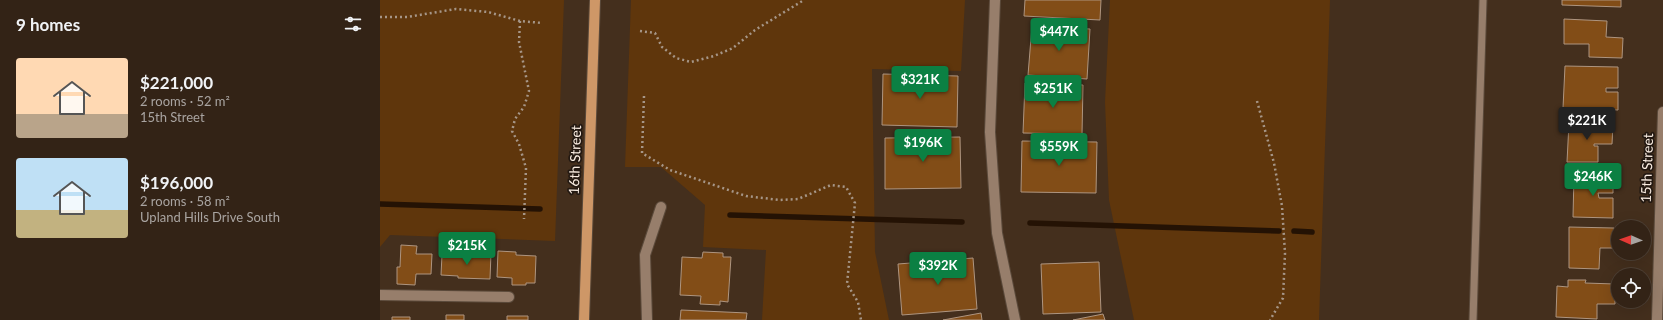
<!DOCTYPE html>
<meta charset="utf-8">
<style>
:root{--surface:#332316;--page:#3e2f23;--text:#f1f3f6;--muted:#a9a4a1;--line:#4e4035;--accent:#0b8043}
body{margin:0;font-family:Lato,sans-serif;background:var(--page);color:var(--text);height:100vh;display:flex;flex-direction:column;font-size:15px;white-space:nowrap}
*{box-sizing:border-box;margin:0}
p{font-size:13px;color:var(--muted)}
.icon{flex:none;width:22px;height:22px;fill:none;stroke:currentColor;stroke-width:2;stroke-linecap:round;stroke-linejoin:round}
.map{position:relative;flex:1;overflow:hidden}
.sheet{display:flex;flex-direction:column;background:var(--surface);width:380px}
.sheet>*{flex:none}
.needle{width:26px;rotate:272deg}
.fabs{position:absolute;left:1231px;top:220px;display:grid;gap:8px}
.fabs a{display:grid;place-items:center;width:40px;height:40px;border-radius:50%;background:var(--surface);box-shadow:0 4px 16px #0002,0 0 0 1px var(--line);font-size:20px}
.price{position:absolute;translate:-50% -34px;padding:0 9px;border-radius:4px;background:var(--accent);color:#fff;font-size:13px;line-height:26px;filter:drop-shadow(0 1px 2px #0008)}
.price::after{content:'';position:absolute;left:50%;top:24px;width:12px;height:9px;margin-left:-6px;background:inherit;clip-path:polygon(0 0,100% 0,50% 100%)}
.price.current{background:#222;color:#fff}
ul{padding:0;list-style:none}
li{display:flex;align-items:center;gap:12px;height:100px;padding:0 16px}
li span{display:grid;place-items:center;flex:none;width:112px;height:80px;border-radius:4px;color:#555}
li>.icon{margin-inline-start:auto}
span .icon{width:48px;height:48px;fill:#fffc;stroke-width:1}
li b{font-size:17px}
h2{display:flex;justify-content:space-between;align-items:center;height:48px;padding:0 16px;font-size:17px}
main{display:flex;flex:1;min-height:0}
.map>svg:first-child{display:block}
</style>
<main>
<section class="sheet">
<h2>9 homes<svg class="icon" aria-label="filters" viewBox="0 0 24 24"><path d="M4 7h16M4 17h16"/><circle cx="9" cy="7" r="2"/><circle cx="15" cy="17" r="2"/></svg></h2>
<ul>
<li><span style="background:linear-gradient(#ffd9b3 70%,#b9a48a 0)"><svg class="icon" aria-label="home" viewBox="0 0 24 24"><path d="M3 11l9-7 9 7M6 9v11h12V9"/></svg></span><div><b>$221,000</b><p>2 rooms · 52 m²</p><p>15th Street</p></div></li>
<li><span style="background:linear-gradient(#bfe0f5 65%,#c2b280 0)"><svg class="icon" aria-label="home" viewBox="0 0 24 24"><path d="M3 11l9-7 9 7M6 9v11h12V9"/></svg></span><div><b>$196,000</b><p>2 rooms · 58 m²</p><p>Upland Hills Drive South</p></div></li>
</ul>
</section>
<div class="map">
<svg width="1283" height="320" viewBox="0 0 1283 320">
<rect width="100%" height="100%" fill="#442f1d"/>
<!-- green -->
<path fill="#5f360c" d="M0 0H184L175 241 10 235 0 247Z
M251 0H585L581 71 492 69 495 252 509 320H382L386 250 323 247 325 205 281 167H245Z
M730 0H950L939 320H754L729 200 725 102Z"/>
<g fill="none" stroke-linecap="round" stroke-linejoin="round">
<!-- stream -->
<path stroke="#241204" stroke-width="5.5" d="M0 204 160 209
M350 215 582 222
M650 223 899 231
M914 231 932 232"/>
</g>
<!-- building -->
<path fill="#824d17" stroke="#ae9580" d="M645 0H721L720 20 644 16Z
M1182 0H1241V7L1182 5Z
M1184 19 1227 21 1226 37 1243 38 1242 58 1209 57V44H1184Z
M652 26 710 29 707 79 648 75Z
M1185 66 1238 67V88H1226V92H1238V110L1183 108Z
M503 74 578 76 577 127 502 125Z
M645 83 703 85 702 134 643 133Z
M1189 123 1233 124 1232 144H1214V146H1218V162H1187Z
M580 137 581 188 505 189V138Z
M642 141 717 142 716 193 641 192Z
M1194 175 1233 176V193H1218L1219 198H1233V218L1193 217Z
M1189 227 1234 228 1233 248H1220L1219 269 1189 268Z
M21 245 37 246 36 254H52L51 274H36L35 285 17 284V267H20Z
M118 251 136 252V255L156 256 155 283H146V285H132V278L117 277Z
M79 252 111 253 110 279 78 278V276L61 275 62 255 79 256Z
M323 252 343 253V257H351L348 302 340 301V305L320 304 321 296 300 295 302 257 322 258Z
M593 258 597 309 522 315 518 264Z
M719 262 721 312 663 314 661 264Z
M1188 280H1206L1205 283 1235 284V304H1217V319L1176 317 1177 286 1188 287Z
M301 310 367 313 366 320H300Z
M601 313 602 320H563Z
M723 314 725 320H693Z
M66 315H84V320H66Z
M127 316H148V320H127Z
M12 317H30V320H12Z"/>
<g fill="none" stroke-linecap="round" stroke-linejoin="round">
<!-- service casing -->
<g stroke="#5b4a3b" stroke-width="9">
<path id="service" d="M1093 320 1103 0"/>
</g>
<!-- minor casing -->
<g stroke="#5b4a3b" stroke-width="12">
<path id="minor" d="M615 0 610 132 617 233 635 320
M0 295 129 297
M267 320 265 255 281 207
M1277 320 1283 112"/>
</g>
<!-- primary casing -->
<g stroke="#5b4a3b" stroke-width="12">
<path id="primary" d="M204 320 215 0"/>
</g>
<!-- path -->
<path stroke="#a69688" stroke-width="2.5" stroke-dasharray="2 3" stroke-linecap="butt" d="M0 17H27L76 9 108 12 140 21 162 23
M140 21 139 42 149 91 144 107 135 119 132 131 139 144 146 168 144 219
M260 31 275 33 282 47 296 58 311 62 334 56 353 48 375 30 424 0
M264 96 262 153 290 170 366 196 400 200 418 199 451 185 466 187 475 203 467 284 478 302 481 320
M877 101 894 163 902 206 905 253 903 298 890 320"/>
<!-- service -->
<use href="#service" stroke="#977e6b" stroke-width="7"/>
<!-- minor -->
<use href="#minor" stroke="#977e6b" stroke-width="10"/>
<!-- primary -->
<use href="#primary" stroke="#ce9767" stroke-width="10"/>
</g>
<g text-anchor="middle" stroke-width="3.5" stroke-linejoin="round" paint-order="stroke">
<!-- street labels -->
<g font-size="14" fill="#faede2" stroke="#231912">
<text transform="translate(195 160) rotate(-88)" y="5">16th Street</text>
<text transform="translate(1267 168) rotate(-88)" y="5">15th Street</text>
</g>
</g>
</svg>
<div class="fabs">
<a><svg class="needle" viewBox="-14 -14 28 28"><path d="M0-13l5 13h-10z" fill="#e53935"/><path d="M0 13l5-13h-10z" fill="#a9a4a1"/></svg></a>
<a><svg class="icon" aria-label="locate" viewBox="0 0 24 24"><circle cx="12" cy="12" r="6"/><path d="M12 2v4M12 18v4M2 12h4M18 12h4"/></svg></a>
</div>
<b class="price" style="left:679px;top:52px">$447K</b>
<b class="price" style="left:540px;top:100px">$321K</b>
<b class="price" style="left:673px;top:109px">$251K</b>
<b class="price current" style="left:1207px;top:141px">$221K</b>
<b class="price" style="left:543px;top:163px">$196K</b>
<b class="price" style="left:679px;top:167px">$559K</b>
<b class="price" style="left:1213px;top:197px">$246K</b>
<b class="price" style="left:87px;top:266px">$215K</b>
<b class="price" style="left:558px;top:286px">$392K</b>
</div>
</main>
